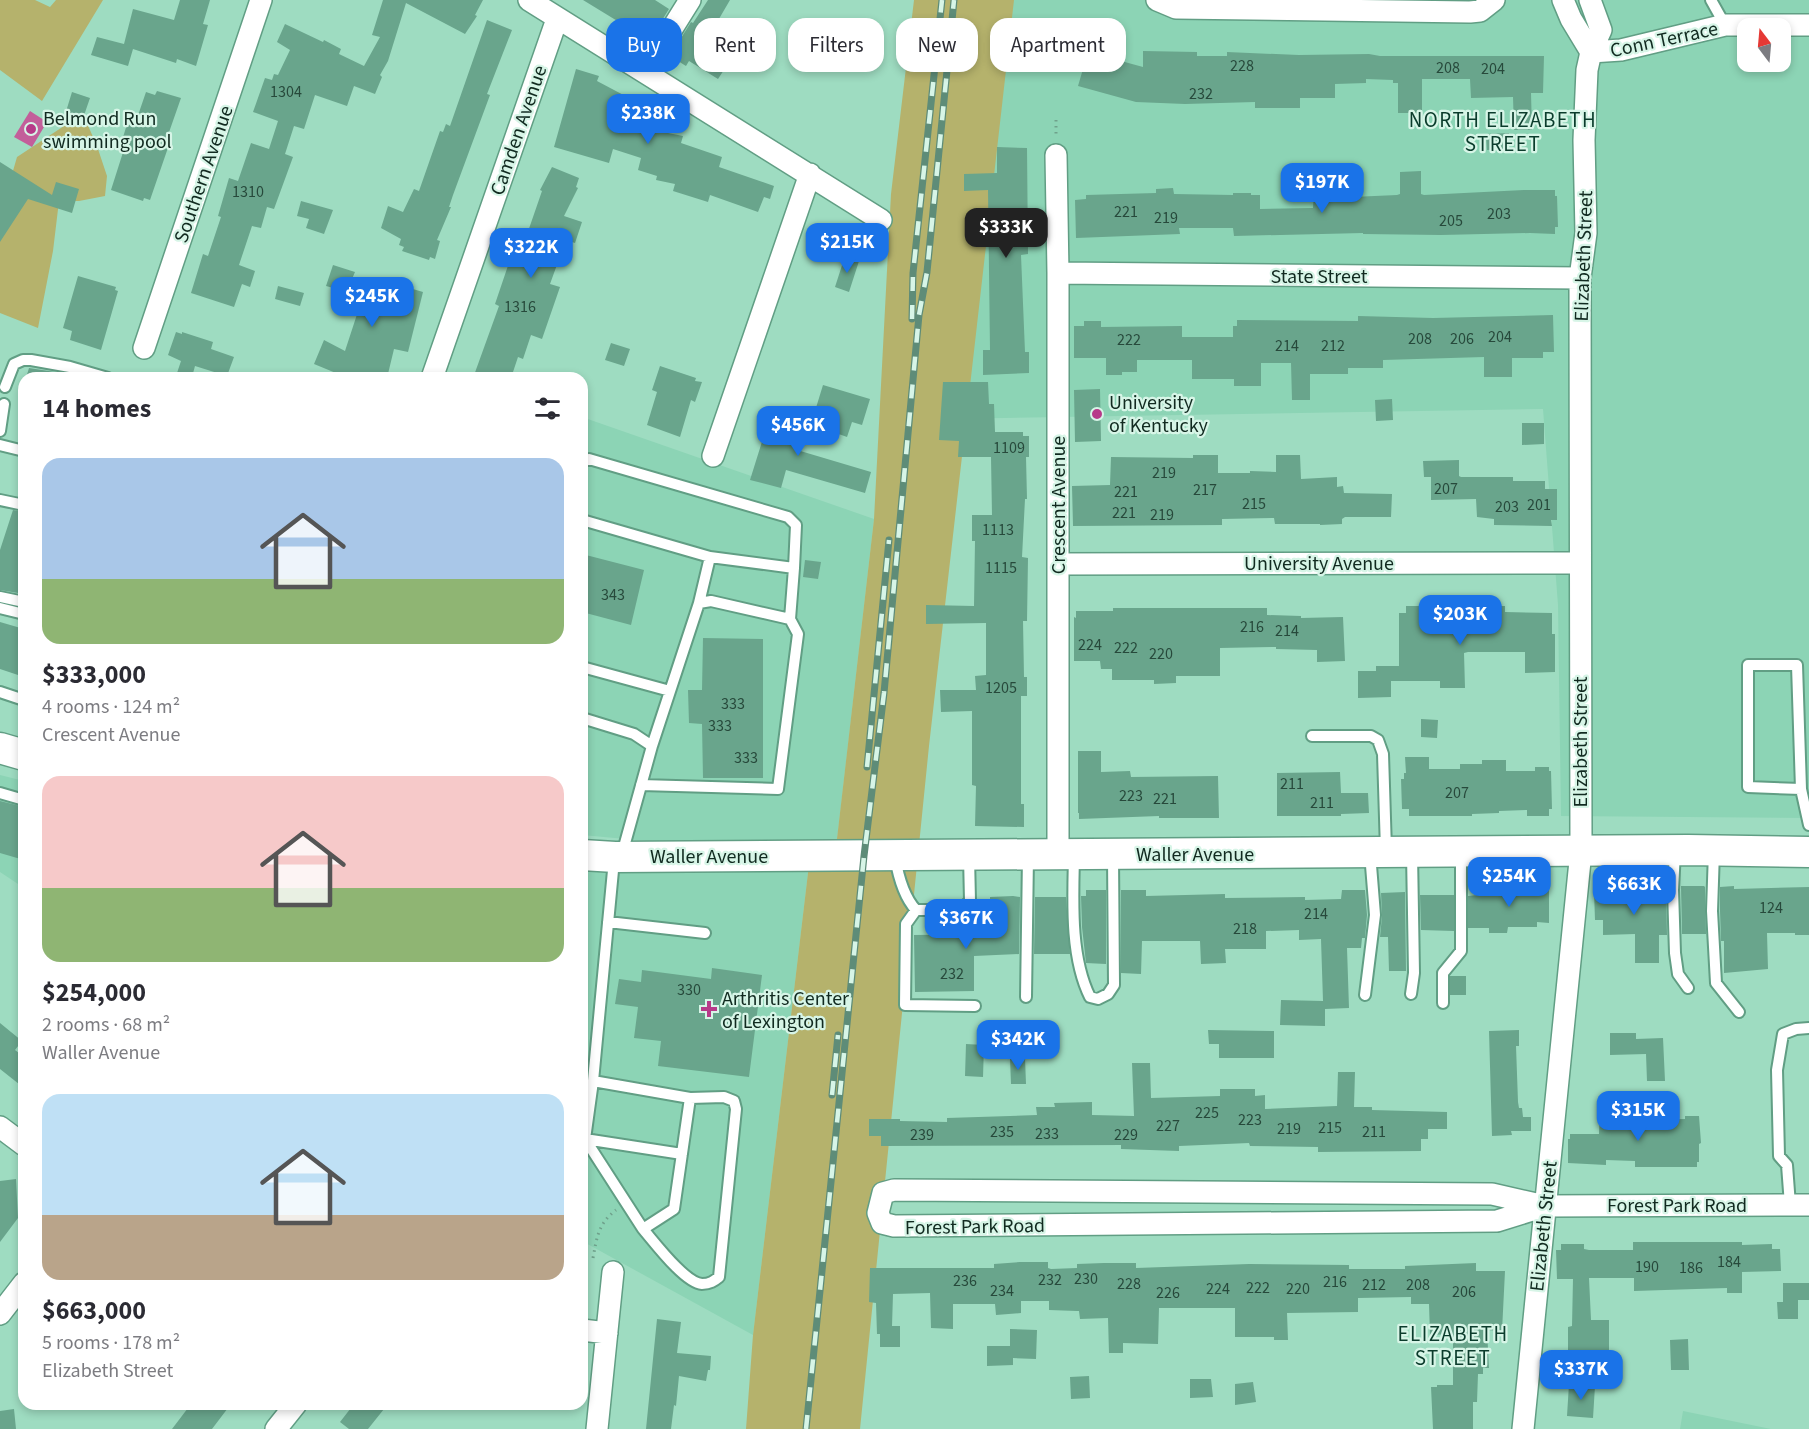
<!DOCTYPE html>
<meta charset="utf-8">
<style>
:root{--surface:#fff;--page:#f7f7f7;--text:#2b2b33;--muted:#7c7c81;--accent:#1a73e8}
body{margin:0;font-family:"Source Sans 3",sans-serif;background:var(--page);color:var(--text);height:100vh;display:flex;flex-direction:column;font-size:22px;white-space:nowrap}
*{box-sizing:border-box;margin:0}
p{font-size:20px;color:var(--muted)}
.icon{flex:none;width:33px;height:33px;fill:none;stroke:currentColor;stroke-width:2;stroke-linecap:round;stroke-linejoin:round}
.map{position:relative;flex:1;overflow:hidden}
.details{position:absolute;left:18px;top:372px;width:570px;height:1038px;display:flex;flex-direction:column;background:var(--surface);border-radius:18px;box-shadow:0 3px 9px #0003}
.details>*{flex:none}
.banner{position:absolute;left:606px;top:18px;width:570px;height:54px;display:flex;gap:12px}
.needle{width:39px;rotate:344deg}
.fabs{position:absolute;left:1737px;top:18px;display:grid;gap:12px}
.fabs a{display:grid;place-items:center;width:54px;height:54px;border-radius:12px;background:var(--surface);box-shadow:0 3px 9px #0003;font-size:30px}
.price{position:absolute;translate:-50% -51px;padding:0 14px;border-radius:12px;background:var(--accent);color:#fff;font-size:20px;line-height:39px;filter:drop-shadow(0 2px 3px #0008)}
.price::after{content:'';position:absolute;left:50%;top:36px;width:18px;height:14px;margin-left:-9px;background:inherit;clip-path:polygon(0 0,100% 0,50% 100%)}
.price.selected{background:#222;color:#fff}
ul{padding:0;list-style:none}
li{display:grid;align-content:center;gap:12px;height:318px;padding:0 24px}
li span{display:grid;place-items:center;height:186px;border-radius:18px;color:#555}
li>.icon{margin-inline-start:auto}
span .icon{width:108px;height:108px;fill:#fffc;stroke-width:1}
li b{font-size:26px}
h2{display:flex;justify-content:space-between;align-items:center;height:72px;padding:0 24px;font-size:26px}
.tag{padding:0 21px;border-radius:18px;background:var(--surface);box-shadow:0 3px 9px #0003;font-size:21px;line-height:54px}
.tag.selected{background:var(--accent);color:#fff}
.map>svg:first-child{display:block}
</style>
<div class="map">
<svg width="1809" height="1429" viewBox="0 0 1809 1429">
<rect width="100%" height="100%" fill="#9edcc1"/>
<!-- built -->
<path fill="#8cd4b5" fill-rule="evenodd" d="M1012 0H1809V818L1561 816 1558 605 1543 409 948 419ZM1748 28H1780V62H1748Z
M582 417 874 519 835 857 810 856 753 1335 582 1241V907L588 855H800L582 835Z
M0 775 24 781V888L0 872Z
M1683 1411 1771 1429H1680Z"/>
<!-- green -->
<path fill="#b5b26c" d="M0 0H35L50 7 56 0H103L42 101 0 70Z
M914 0H1014L929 746 860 1429H746L753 1335 810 856H835L874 519 891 194Z
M86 121 97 146 107 176 105 196 79 201H59L53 251 38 328 0 313V216L17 157 64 126Z"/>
<!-- water -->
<path fill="#c35e9a" d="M30 111 47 122 32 147 14 137Z"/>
<!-- building -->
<path fill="#69a58c" d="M180 0H210L203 24 208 25 196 66 177 59 176 63 133 49 128 66 91 55 97 37 124 44 133 9 174 20Z
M383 0H483L475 15 477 16 465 34 406 3 388 61 380 75 382 77 375 94 354 86 347 106 315 95 304 129 294 126 285 154 293 157 274 209 267 207 261 228 252 226 239 265 255 271 250 287 242 284 234 307 191 293 203 254 208 256 221 217 218 216 229 178 238 181 251 143 269 149 278 121 253 112 265 78 272 80 274 74 278 75 290 50 277 42 285 24 323 42 324 40 341 49 339 54 364 66 380 37 372 35Z
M583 0H655L669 9 651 38 621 19 619 22Z
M708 0H730L716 24 743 41 718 79 689 61 686 66 670 56 691 22 693 23Z
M487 20 512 30 487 94 490 95 453 195 449 207H451L437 240 440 241 435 259 430 257 429 260 402 251 404 247 399 245 401 239 381 228 388 206 403 212 414 189 419 191 440 131 443 132 446 124 450 126Z
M1143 51 1197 52V56H1227V52L1299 55 1369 54 1380 56H1544L1543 93H1531L1532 130H1514L1513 97 1471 98 1470 79H1422V113H1398V83H1393V80L1366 79V83L1335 84V98H1300V108H1255V102L1185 104 1136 102 1078 86 1088 52 1143 67Z
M576 69 599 76 597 81 631 99 628 104 647 109 645 118 665 124 663 132 683 136 681 143 722 157 719 167 774 186 770 199 764 197 758 212 710 195 708 202 673 191 675 184 656 180 657 176 638 170 641 158 613 149 609 163 554 147Z
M157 91 181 98 167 138 171 139 150 200 144 198 143 201 111 190 125 146 121 144 127 124 134 127 146 92 155 95Z
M72 92 90 98 81 124 64 118Z
M1509 133V149L1487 150 1486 134Z
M997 147 1027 148 1028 254 1021 255 1025 352H1029V373L983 375V350H990L988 190 964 191V174L997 173Z
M0 162 52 195 56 182 79 189 72 213 28 199 0 242Z
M552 167 579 178 576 187 578 188 564 216 582 222 575 243 566 240 550 284 560 287 542 339 531 335 523 359 518 357 511 378H473L499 306 495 304 515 245 523 246 542 191 540 190Z
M1421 171V194L1424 195 1524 190H1555V196H1557L1558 227H1555V234L1530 233 1441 235 1363 234V233L1234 236 1233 228H1179L1180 234 1076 238 1075 200 1086 199V195L1156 193V189L1173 188 1174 194 1233 195V193H1251V195H1260V209L1313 208 1314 191 1330 190V198L1397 195 1400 194V172Z
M301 201 333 210 324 234 306 228 309 219 297 216Z
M845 256 859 261 849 292 835 287Z
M333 265 355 272 352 279 386 292 389 282 423 292 408 352 394 349 387 378H348L314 364 324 340 345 351 363 296 326 286Z
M78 276 116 287 115 290 118 291 101 350 70 340 72 331 63 328Z
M278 286 304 293 300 306 275 299Z
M1553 315 1554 352H1543V358H1512V377H1484V357L1383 360V368H1348V374H1310V400H1292L1291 363H1261V386H1234V379H1192V360H1137V372H1122V375H1106V358H1074V326H1084V321H1101V327L1182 326V337H1233V326H1237V320L1358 321V316L1433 318Z
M176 332 182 334V332L213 342 211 349 234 357 227 376 195 366 192 377 177 373 181 361 168 355Z
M611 343 630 349 624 366 605 360Z
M660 366 696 378 695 381 702 382 695 402 691 400 680 437 647 425 657 392 652 390Z
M29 368 68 374 69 378H26Z
M943 382H988L989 404H994L995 432H1023V436H1029V457H1026L1027 499H1025L1022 557 1028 558 1027 621H1023L1024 677H1027V696H1021V804H1024V827L975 826 976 786 972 785V711L941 712 940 690H976L975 676 986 675V623L926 624V605L974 606 975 541H972V515H992L991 457H958L959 441 939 440Z
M823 385 870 399 862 425 852 422 847 437 811 424Z
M1100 389 1101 441 1075 442 1074 390Z
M1392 399 1393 420 1376 421 1375 400Z
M765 408 807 422 797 450 871 472 865 493 786 470 781 488 750 480 765 432 757 430Z
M1522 423H1544V444L1522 445Z
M1193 455H1218V473H1250V471L1276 472V455H1300L1301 479 1337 477V487L1343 486 1344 493 1392 494 1391 517H1345L1342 519V524L1320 525V524H1275L1274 518 1222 519V525L1073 526 1072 486 1110 485 1111 457 1193 458Z
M1459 460V476L1461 477H1513V481H1545V489H1557V520H1551L1552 526 1494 525V519L1477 517 1476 499 1431 500V477H1424L1423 461Z
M13 510 24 512V594L0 590V550Z
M582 554 644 570 631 625 582 612Z
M805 560 821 562 818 579 803 577Z
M1406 606H1427V613L1487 614V606H1505V612L1552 613V634H1555V672L1525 673V652H1468L1464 653 1465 688H1440V681H1391V697L1358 698V671H1376V666H1399V613H1406Z
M1113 608H1267V615L1301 616V618L1343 617 1345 661 1317 662V650L1276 649V647L1220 648V676H1176V683L1154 684V680H1112V669H1101L1100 661H1074V617L1076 618V611H1113Z
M0 622 24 629V677L0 669Z
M703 638 763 639V778H703L702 724 689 723 688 690H702Z
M1421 719 1438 720 1437 738 1421 737Z
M1078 751H1101V772L1130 771 1131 777 1218 776 1219 818H1159V816L1079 819V813H1078Z
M1405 757H1429V769H1460V764H1482V760H1506V771H1535V767H1549V771H1551L1552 809H1549V816H1527V810L1499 811V813L1472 814V816H1409V809H1402L1401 779H1404V773H1406Z
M1340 772 1341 793H1368L1369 813 1341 814V816H1277V773Z
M0 801 24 807V860L0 853Z
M1620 885 1666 886 1667 935H1659V963H1635V934L1603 935V920H1595L1594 891H1597V886Z
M1681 886H1704L1705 887 1706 934H1682Z
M1734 886V889L1809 887V935H1795V933H1767L1768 969 1724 973V941H1721L1720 911V887Z
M1489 887H1549V923L1537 922V927H1508L1507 933H1489V928H1468V896L1488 894Z
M1086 890H1106V964L1086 963 1082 927 1081 896H1086Z
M1121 890H1146V896L1225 894V898L1305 897V900L1341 899 1342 890H1365L1367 915 1365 938H1362L1361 948H1347L1349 1008 1325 1009V1026L1280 1025 1281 1000 1323 1001 1321 939 1299 940V930L1266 931V949H1225L1226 963 1201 964 1200 941H1142L1141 974 1121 973Z
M1405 892 1406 971H1389L1388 937H1380L1382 916 1381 893Z
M1420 895H1454V931L1421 930Z
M1013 896 1020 897 1019 954 974 956V991L915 992 914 935 990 934V897Z
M1035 897H1066L1070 954H1034Z
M712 968 762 975 749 1077 658 1066 661 1041 634 1038 638 1007 615 1004 619 979 641 982 642 970 711 979Z
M1450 976H1466V995H1450Z
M0 1023 22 1041 15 1050 24 1057V1088L0 1069Z
M1208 1030 1274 1031V1058H1219V1044H1209Z
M1519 1030V1046H1516L1518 1102 1519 1108H1522L1523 1117H1531V1131H1511L1512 1135 1492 1136 1489 1031Z
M1610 1033H1636V1039L1663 1038 1665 1081H1647L1646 1054 1610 1055Z
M966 1044 984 1045 983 1077 965 1076Z
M1010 1058H1025L1026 1084H1011Z
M1132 1063H1150L1151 1098 1220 1096V1089H1255V1096L1265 1095V1109L1337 1106 1338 1072H1355L1354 1107H1372V1110L1447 1112V1129H1428V1139H1421V1151L1318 1152V1147L1250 1146 1249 1143 1179 1146V1151L1121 1149V1145L881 1146V1136H869V1119H900V1121L947 1122V1118L1037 1115 1036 1107H1055L1054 1103 1092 1102V1115L1134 1116Z
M1600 1105H1623L1622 1121 1685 1119V1116H1699L1701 1143 1699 1144V1162H1697V1167H1635V1161L1606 1160V1165L1568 1163V1139H1570V1134H1599Z
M16 1179 18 1218 0 1242V1181Z
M1633 1242H1742V1245L1772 1244V1249H1780L1781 1271 1742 1272V1293H1727V1288L1634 1291V1278H1589L1591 1320H1609V1350H1595V1356H1568V1327L1572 1326 1573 1279H1557L1556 1250H1561V1244H1584V1249L1589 1250H1633Z
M1020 1262H1048V1268L1051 1269 1077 1268V1264L1104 1263H1136V1268L1249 1264 1349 1265V1269H1405V1266L1476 1263V1271H1505L1502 1331 1487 1330 1489 1368H1483V1374H1478L1477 1402H1473V1429H1433L1431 1387H1437V1385H1453V1334L1430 1335 1429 1304H1411V1297L1358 1298V1312L1287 1313 1288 1340H1274V1337H1235V1308H1159L1158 1344 1123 1343V1353H1109L1108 1318 1080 1319 1079 1311H1077L1049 1310V1301H1021V1313L996 1315 995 1304H953V1329L931 1328 930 1293 893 1294 892 1326H900V1347H880V1334H877L876 1303 869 1302 870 1268H994V1264Z
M1783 1283H1809V1300H1798V1319H1778L1777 1302H1783Z
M657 1319 681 1322 677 1353 711 1356 710 1370H708L706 1381 679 1376 676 1406 674 1405 671 1429H646Z
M1010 1329 1037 1330 1036 1359 1013 1358V1365L987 1366V1346H1010Z
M1688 1339 1689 1370H1671L1670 1340Z
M1089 1376 1090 1398 1071 1399 1070 1377Z
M1190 1379H1211L1213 1397 1190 1398Z
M1253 1382 1256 1402 1235 1405V1384Z
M1569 1384 1595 1386 1593 1418 1567 1416Z
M191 1404H231L212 1429H172Z
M354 1404H388L368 1429H349L340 1422Z
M14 1409 16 1429H0V1411Z"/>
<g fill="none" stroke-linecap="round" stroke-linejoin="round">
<!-- lane casing -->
<g stroke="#619e84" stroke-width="14">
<path id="lane" d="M1711 0 1725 25
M5 387 14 364 23 360H31L70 367 108 378
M0 431 4 404
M0 445 24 451
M582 461 589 459 788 517 796 525 794 568
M0 500 24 505
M582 520 710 557 699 603
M710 557 794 568 790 619
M0 597 24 602
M0 608 24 614
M582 667 670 691
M0 692 24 700
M582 718 634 734 652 746 622 854
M1312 736H1371L1378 740 1383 754 1386 850
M641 785 778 789 798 634 790 619 711 601 699 603 652 746
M1801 789 1748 787V665H1797L1801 789 1809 825
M0 793 24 800
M1675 851 1673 890 1675 953 1678 974 1688 988
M1714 851 1712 911 1716 983 1739 1012
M1074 856C1073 900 1070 957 1090 997L1098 999 1108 994 1114 985 1113 856
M895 857C898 875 903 896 916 910H960L970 901 969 856
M916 910 906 924 905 1005 975 1006
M608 922 705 933
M1411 994 1414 973 1412 853
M1365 995 1375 915 1370 853
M1026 997 1028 856
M1443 1003V973L1461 951V853
M593 1081 690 1098 674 1209 643 1229 585 1139 593 1081 614 860
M585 1139 682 1154
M1790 1205 1787 1165 1779 1156 1777 1070 1783 1034 1796 1029 1809 1028
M643 1229C655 1243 685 1283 702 1284 710 1284 714 1281 719 1277L736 1109 734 1101 724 1097 690 1098"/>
</g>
<!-- street casing -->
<g stroke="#619e84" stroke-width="24">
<path id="street" d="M529 0 881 220
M1157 0 1176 8 1470 12 1480 11 1494 0
M1563 0 1571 19 1591 52
M1591 52 1621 50 1725 25H1809
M645 72 690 0
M1056 155 1058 273V856
M1058 273 1580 278
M144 348 261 0
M432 378 557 19
M713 456 810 174
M1058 564 1580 563
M0 1127 24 1145
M1545 1206 1497 1221 894 1226 882 1223 878 1213 883 1193 894 1190 1492 1194 1545 1206 1809 1205
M0 1314 24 1283
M582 1330 607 1333
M276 1429 296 1404
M597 1429 613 1272
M1523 1429 1581 851 1580 278 1586 233 1584 140 1587 70 1591 52 1601 30 1590 0"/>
</g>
<!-- secondary casing -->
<g stroke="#619e84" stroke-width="33">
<path id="secondary" d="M0 748 24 755
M582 855 615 857 1688 850 1809 852"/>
</g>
<!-- path -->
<path stroke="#6fa18b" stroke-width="3" stroke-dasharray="1.5 4.5" stroke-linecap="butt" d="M1056 120V137
M593 1258C597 1237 598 1224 616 1210"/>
<!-- lane -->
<use href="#lane" stroke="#fff" stroke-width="10"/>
<!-- street -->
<use href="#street" stroke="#fff" stroke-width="21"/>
<!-- secondary -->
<use href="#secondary" stroke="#fff" stroke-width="30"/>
<!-- rail casing -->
<g stroke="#5e8c78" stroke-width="7">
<path id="rail" d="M912 319 913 273 942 0
M867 767 889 540
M832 1095 838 1035
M806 1429 864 856 884 693 919 315 927 272 954 0"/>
</g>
<!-- rail -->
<use href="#rail" stroke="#d7f5e7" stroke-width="4.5" stroke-dasharray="14" stroke-linecap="butt"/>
</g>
<!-- markers -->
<g fill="#b73a89" stroke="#d7f5e7" stroke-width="2">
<circle cx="31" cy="129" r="6"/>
<circle cx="1097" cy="414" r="6"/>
<path d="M706 1000h6v6h6v6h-6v6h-6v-6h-6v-6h6z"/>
</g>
<g text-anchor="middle" stroke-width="4.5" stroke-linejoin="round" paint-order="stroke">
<!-- number labels -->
<g font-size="16" fill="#27493b">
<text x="1242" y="71">228</text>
<text x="1448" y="73">208</text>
<text x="1493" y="74">204</text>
<text x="286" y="97">1304</text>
<text x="1201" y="99">232</text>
<text x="248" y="197">1310</text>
<text x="1126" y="217">221</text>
<text x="1499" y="219">203</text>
<text x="1166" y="223">219</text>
<text x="1451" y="226">205</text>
<text x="520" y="312">1316</text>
<text x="1500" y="342">204</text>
<text x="1420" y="344">208</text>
<text x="1462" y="344">206</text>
<text x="1129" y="345">222</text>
<text x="1287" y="351">214</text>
<text x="1333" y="351">212</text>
<text x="1009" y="453">1109</text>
<text x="1164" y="478">219</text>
<text x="1446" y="494">207</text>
<text x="1205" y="495">217</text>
<text x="1126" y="497">221</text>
<text x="1254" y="509">215</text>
<text x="1539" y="510">201</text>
<text x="1507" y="512">203</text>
<text x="1124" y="518">221</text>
<text x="1162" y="520">219</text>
<text x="998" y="535">1113</text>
<text x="1001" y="573">1115</text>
<text x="613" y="600">343</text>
<text x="1252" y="632">216</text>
<text x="1287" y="636">214</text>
<text x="1090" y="650">224</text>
<text x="1126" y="653">222</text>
<text x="1161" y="659">220</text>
<text x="1001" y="693">1205</text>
<text x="733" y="709">333</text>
<text x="720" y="731">333</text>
<text x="746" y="763">333</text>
<text x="1292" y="789">211</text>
<text x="1457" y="798">207</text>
<text x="1131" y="801">223</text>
<text x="1165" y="804">221</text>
<text x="1322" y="808">211</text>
<text x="1771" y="913">124</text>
<text x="1316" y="919">214</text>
<text x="1245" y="934">218</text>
<text x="952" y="979">232</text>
<text x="689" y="995">330</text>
<text x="1207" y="1118">225</text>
<text x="1250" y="1125">223</text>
<text x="1168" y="1131">227</text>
<text x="1330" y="1133">215</text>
<text x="1289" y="1134">219</text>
<text x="1002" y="1137">235</text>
<text x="1374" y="1137">211</text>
<text x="1047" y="1139">233</text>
<text x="922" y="1140">239</text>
<text x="1126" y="1140">229</text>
<text x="1729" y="1267">184</text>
<text x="1647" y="1272">190</text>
<text x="1691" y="1273">186</text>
<text x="1086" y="1284">230</text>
<text x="1050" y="1285">232</text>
<text x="965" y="1286">236</text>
<text x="1335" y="1287">216</text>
<text x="1129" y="1289">228</text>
<text x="1374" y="1290">212</text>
<text x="1418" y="1290">208</text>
<text x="1258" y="1293">222</text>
<text x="1218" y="1294">224</text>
<text x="1298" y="1294">220</text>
<text x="1002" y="1296">234</text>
<text x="1464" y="1297">206</text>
<text x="1168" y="1298">226</text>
</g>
<!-- street labels -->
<g font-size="20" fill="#112a20" stroke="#d7f5e7">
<text transform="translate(1664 39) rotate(-12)" y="7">Conn Terrace</text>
<text transform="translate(518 130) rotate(-71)" y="7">Camden Avenue</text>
<text transform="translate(203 174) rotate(-71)" y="7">Southern Avenue</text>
<text transform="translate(1583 256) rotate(-88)" y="7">Elizabeth Street</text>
<text x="1319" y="283">State Street</text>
<text transform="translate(1058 505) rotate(-90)" y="7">Crescent Avenue</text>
<text x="1319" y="570">University Avenue</text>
<text transform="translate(1580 742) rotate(-90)" y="7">Elizabeth Street</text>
<text x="1195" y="861">Waller Avenue</text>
<text x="709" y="863">Waller Avenue</text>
<text x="1677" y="1212">Forest Park Road</text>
<text transform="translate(975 1226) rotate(-1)" y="7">Forest Park Road</text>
<text transform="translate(1543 1226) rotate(-84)" y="7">Elizabeth Street</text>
</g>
<!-- poi labels -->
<g font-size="20" fill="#112a20" stroke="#d7f5e7" text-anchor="start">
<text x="43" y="125">Belmond Run<tspan x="43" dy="23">swimming pool</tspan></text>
<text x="1109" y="409">University<tspan x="1109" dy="23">of Kentucky</tspan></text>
<text x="722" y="1005">Arthritis Center<tspan x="722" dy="23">of Lexington</tspan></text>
</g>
<!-- neighbourhood labels -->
<g font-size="21" letter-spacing="1.5" fill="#0b3c2c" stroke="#d7f5e7">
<text x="1503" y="127">NORTH ELIZABETH<tspan x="1503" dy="24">STREET</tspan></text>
<text x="1453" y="1341">ELIZABETH<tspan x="1453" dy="24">STREET</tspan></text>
</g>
</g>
</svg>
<div class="fabs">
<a><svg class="needle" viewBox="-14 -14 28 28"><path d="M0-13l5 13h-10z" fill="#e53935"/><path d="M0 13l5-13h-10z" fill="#7c7c81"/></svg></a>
</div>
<b class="price" style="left:648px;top:145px">$238K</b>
<b class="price" style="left:1322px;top:214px">$197K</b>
<b class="price selected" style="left:1006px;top:259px">$333K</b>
<b class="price" style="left:847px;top:274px">$215K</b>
<b class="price" style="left:531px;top:279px">$322K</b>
<b class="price" style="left:372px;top:328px">$245K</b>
<b class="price" style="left:798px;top:457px">$456K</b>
<b class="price" style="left:1460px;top:646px">$203K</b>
<b class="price" style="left:1509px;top:908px">$254K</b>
<b class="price" style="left:1634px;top:916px">$663K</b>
<b class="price" style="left:966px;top:950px">$367K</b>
<b class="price" style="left:1018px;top:1071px">$342K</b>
<b class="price" style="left:1638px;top:1142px">$315K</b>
<b class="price" style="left:1581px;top:1401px">$337K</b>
<div class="banner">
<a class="tag selected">Buy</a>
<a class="tag">Rent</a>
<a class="tag">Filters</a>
<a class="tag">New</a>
<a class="tag">Apartment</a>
</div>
<section class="details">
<h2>14 homes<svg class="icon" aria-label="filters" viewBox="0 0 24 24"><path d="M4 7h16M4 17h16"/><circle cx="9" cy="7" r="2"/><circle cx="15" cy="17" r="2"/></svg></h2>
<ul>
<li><span style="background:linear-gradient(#a9c7e8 65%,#8fb573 0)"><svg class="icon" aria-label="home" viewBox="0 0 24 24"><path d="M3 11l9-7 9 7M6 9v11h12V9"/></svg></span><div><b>$333,000</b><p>4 rooms · 124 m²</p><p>Crescent Avenue</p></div></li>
<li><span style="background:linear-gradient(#f6c9c9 60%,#8fb573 0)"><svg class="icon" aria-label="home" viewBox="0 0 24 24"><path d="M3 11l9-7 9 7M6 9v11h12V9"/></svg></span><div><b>$254,000</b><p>2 rooms · 68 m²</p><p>Waller Avenue</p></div></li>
<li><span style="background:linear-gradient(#bfe0f5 65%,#b9a48a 0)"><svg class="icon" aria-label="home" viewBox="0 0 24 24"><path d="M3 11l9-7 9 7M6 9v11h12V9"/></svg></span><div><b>$663,000</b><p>5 rooms · 178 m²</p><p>Elizabeth Street</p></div></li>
</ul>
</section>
</div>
